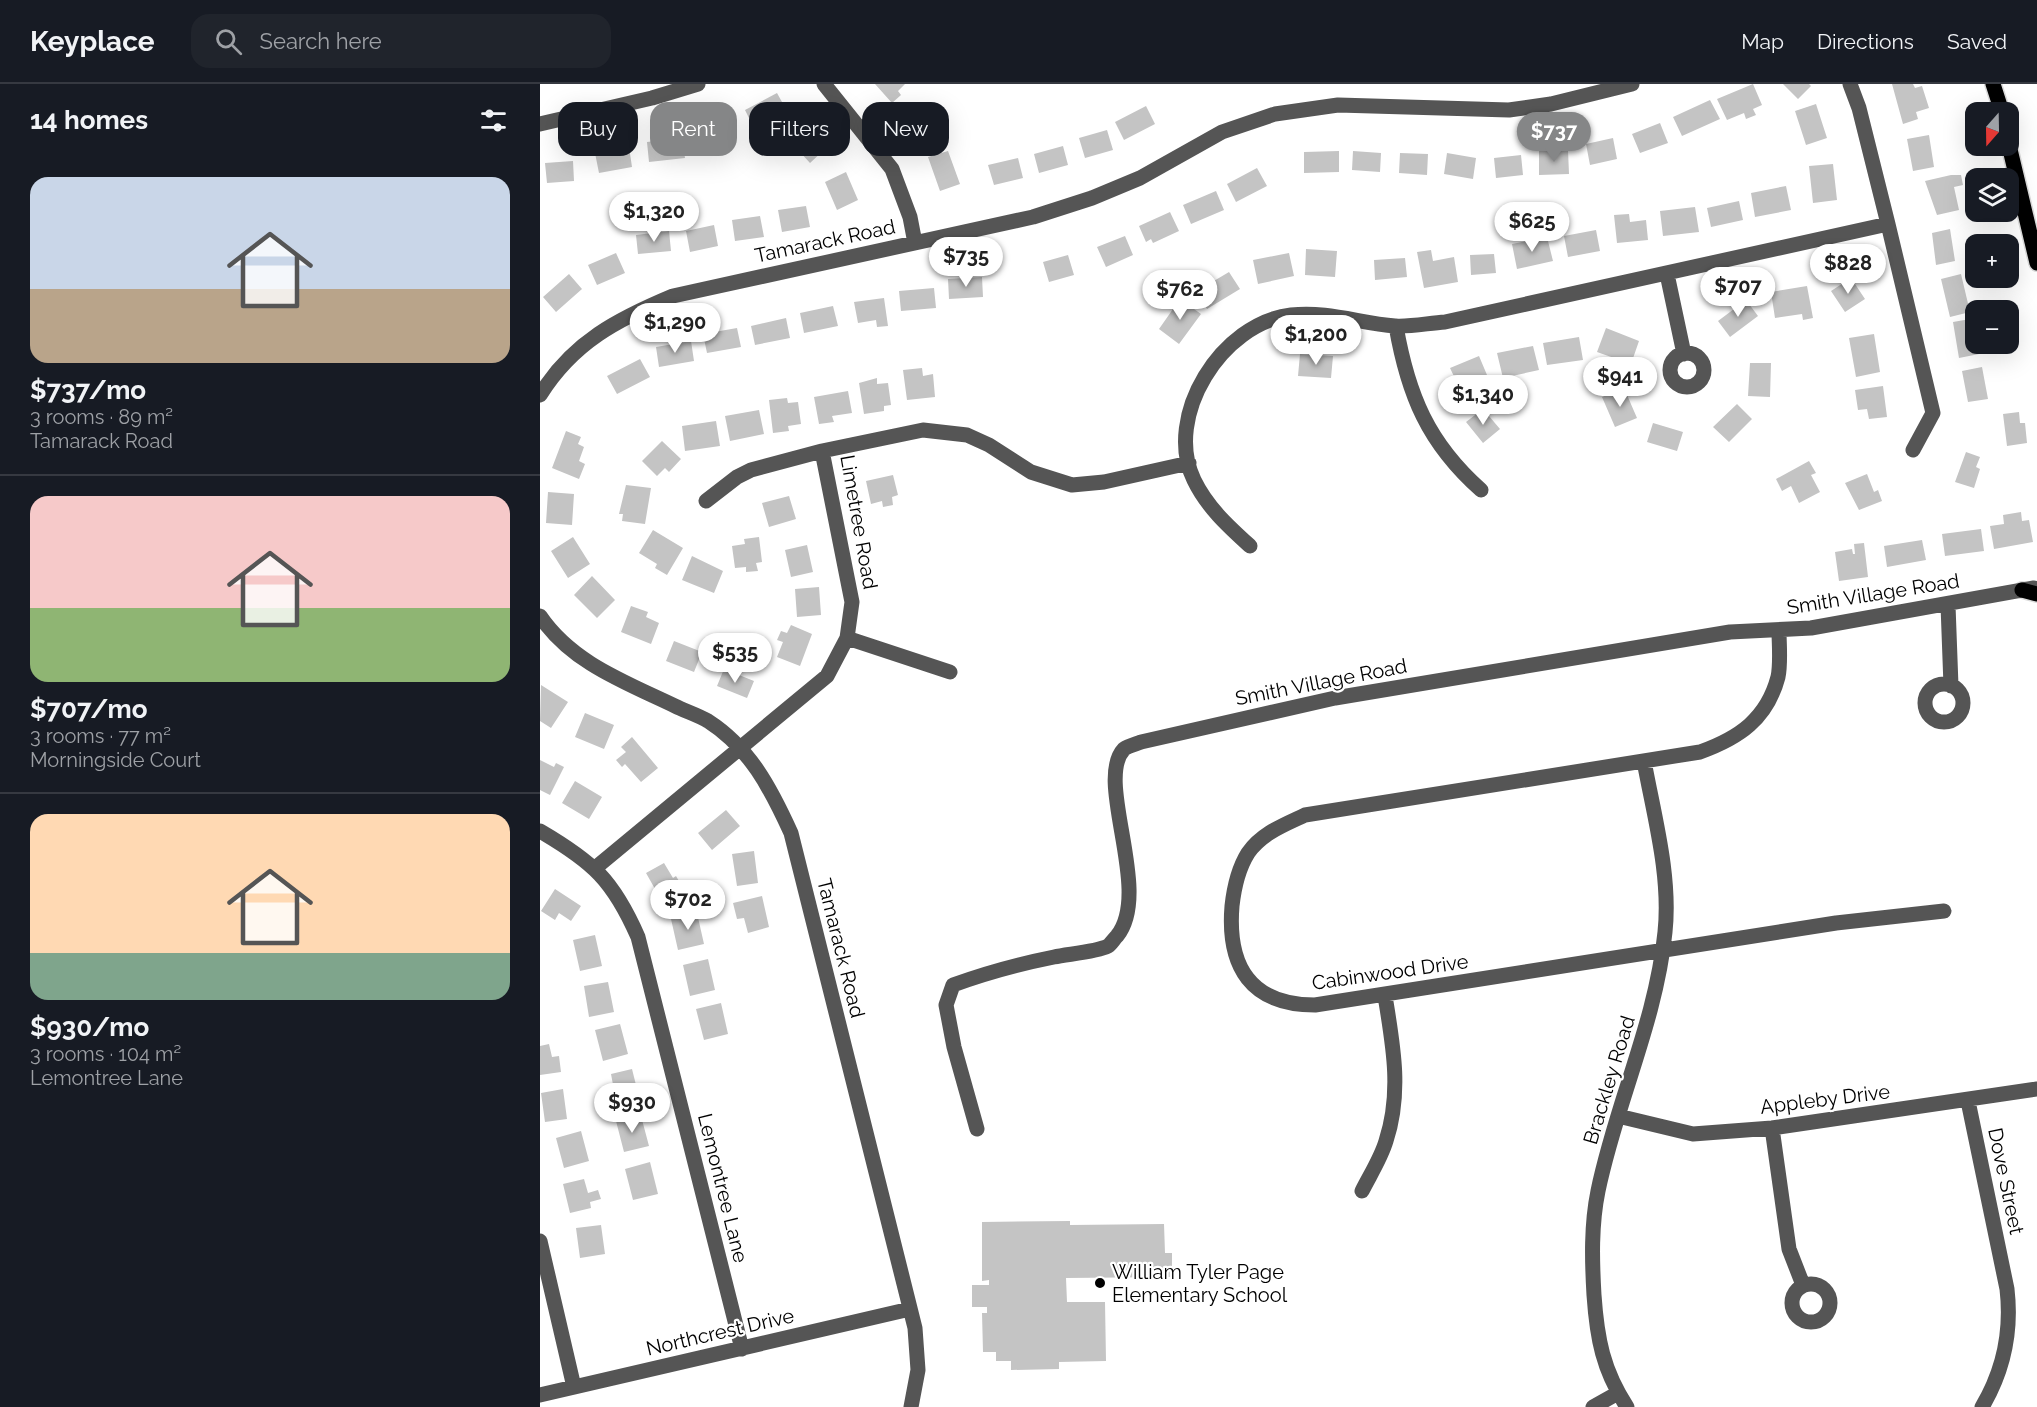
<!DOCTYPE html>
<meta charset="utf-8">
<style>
:root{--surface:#171b24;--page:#20242c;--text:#f1f3f6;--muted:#9ea1a6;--line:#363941;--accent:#858687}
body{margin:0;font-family:Raleway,sans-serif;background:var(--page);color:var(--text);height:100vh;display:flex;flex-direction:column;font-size:22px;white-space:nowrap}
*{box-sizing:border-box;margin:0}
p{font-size:20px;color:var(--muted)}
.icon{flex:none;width:33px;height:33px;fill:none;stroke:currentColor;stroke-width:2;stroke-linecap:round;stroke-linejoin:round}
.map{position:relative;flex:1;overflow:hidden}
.side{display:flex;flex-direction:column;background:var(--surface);width:540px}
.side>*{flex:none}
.hud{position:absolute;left:18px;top:18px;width:570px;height:54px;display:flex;gap:12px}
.needle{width:39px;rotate:200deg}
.tools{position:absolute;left:1425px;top:18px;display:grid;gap:12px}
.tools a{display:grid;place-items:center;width:54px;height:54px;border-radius:12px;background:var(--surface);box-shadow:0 6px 24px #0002;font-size:30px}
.price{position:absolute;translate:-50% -51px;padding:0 14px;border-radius:21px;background:#fff;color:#222;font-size:20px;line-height:39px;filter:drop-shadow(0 2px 3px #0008)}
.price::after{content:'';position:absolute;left:50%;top:36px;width:18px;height:14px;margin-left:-9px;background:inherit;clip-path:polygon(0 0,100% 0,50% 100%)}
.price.on{background:var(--accent);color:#fff}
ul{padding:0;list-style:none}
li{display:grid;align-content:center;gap:12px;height:318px;padding:0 30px}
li+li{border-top:2px solid var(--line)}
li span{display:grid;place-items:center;height:186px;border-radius:18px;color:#555}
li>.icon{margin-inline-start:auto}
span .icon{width:108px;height:108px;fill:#fffc;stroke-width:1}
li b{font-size:26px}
h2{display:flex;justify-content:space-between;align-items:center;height:72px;padding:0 30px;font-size:26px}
.tag{padding:0 21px;border-radius:18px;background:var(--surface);box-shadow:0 6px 24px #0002;font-size:21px;line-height:54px}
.tag.on{background:var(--accent);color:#fff}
header{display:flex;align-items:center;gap:36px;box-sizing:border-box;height:84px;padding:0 30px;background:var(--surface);border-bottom:2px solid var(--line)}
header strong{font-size:28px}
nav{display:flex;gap:33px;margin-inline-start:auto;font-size:21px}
.search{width:420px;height:54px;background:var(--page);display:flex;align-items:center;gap:15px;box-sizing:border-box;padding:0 21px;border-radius:18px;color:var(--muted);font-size:22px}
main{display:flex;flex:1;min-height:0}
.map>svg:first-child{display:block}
</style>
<header>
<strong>Keyplace</strong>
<div class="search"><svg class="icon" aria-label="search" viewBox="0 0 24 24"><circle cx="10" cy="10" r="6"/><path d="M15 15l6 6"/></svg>Search here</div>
<nav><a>Map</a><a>Directions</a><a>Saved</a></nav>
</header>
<main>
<section class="side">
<h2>14 homes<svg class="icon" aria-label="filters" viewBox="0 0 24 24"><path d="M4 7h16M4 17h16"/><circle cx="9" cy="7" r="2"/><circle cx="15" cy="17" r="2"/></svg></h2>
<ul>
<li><span style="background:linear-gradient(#c9d6e8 60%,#b9a48a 0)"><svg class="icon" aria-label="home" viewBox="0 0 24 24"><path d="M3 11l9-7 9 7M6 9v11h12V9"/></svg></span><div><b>$737/mo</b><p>3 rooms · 89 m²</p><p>Tamarack Road</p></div></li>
<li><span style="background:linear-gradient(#f6c9c9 60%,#8fb573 0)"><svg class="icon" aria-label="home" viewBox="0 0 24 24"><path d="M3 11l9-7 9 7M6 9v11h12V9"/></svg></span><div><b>$707/mo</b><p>3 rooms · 77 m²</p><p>Morningside Court</p></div></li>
<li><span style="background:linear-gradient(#ffd9b3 75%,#7fa58c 0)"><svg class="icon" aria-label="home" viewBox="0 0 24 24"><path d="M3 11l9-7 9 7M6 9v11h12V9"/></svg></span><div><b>$930/mo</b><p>3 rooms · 104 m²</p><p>Lemontree Lane</p></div></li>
</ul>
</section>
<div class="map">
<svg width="1497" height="1323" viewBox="0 0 1497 1323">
<rect width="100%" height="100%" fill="#fff"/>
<!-- building -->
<path fill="#c4c4c4" d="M335 0H365L358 7 361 11 352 19Z
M1213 0 1222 21 1213 25 1216 31 1206 35 1204 29 1187 36 1177 15Z
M1243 0H1269L1271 2 1258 15Z
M1352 0H1373L1375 4 1382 2 1389 24 1376 28 1378 35 1363 40Z
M237 9 247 27 214 44 205 26Z
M1170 16 1180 35 1142 52 1133 33Z
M377 18 395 42 379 54 360 31Z
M1276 20 1287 54 1266 61 1255 27Z
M606 22 615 40 584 56 575 38Z
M188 36 196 55 165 69 156 49Z
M1120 39 1128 59 1100 69 1092 50Z
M264 43 285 65 270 79 249 56Z
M567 46 573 66 545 74 539 54Z
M1389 51 1394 83 1373 87 1367 55Z
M142 54 145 74 109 78 107 58Z
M1073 54 1077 75 1050 81 1046 60Z
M523 62 528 81 499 89 494 70Z
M89 63 92 83 59 89 55 69Z
M1028 66 1029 90 999 91V67Z
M408 67 420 100 400 107 388 73Z
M799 67V88L764 89V68Z
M813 67 841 69 840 88 812 86Z
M860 69 888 70 887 91 859 89Z
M907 69 936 74 933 95 904 90Z
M981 71 983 91 956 94 954 74Z
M478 74 483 94 454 101 448 81Z
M33 77 34 97 7 99 5 79Z
M1293 80 1297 116 1273 119 1269 82Z
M717 84 727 102 696 118 687 100Z
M306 88 318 116 297 126 285 98Z
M1411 91H1421L1423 101 1414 103 1419 126 1397 131 1385 97Z
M1246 102 1251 126 1215 133 1211 109Z
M676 107 684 126 651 140 643 121Z
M1199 117 1203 136 1171 143 1167 124Z
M266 122 270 143 242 148 238 126Z
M1155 123 1159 148 1123 152 1120 127Z
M630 128 639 147 613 159 611 155 606 158 599 142Z
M1089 130 1090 138 1106 136 1108 156 1077 159 1074 131Z
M220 132 224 153 195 157 192 136Z
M174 141 178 162 150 168 146 147Z
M1410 145 1415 177 1396 181 1392 149Z
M1056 146 1060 167 1028 173 1024 152Z
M129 147 131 167 98 170 96 151Z
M585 152 593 171 566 183 557 163Z
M1007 153 1013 177 977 185 972 160Z
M766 165 797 167 795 193 765 191Z
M891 166 893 177 914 173 918 198 884 204 877 168Z
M76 169 85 189 57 201 48 181Z
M749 169 754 192 718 200 713 176Z
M954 170 956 189 931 191 930 171Z
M528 171 534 191 509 198 503 178Z
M865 174 867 193 835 196 834 176Z
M689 188 700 205 667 225 657 207Z
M29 190 42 205 16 228 3 213Z
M1421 190 1430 228 1410 233 1401 195Z
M442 193 443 213 409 215 408 195Z
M1311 194 1325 215 1305 228 1291 207Z
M1267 202 1273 234 1263 236 1262 230 1235 234 1231 208Z
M394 204 396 224 361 227 359 207Z
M344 214 348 242 337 243 336 236 318 239 314 218Z
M640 215 661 230 639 260 619 245Z
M1206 216 1218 232 1190 253 1178 237Z
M293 222 298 242 264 249 260 229Z
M246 234 250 254 215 261 211 242Z
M1436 234V260H1451L1452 263 1443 264 1444 269 1419 274 1413 238Z
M197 244 201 263 167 269 163 250Z
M1066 244 1099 257 1091 280 1057 268Z
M1334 250 1340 288 1316 293 1309 254Z
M1039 253 1043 276 1007 281 1003 259Z
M151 257 154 277 119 283 116 263Z
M993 262 999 286 963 294 957 269Z
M760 270 793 272 791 294 758 292Z
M939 272 947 291 919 303 910 284Z
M100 275 110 293 77 310 67 292Z
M1210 279H1231L1230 313 1208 312Z
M1442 283 1448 315 1428 318 1422 287Z
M382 284 383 292 393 290 395 313 367 316 363 286Z
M337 294V300L348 299 351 321 344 322V327L324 330 319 299Z
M1343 302 1347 333 1329 335 1327 325 1318 326 1315 306Z
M1084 304 1097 334 1075 343 1062 313Z
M308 307 312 329 292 332 294 338 279 340 274 313Z
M247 314 248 319 258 318 261 340 248 342 249 347 233 349 229 316Z
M1197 320 1212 335 1189 358 1173 343Z
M943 325 960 345 943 359 926 338Z
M219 326 224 350 190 357 185 332Z
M1479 328 1480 339H1485L1487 359 1467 362 1463 330Z
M176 337 180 362 145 367 142 342Z
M1113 339 1143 348 1137 367 1107 358Z
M26 347 41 353 38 360 44 363 39 377 45 380 39 395 12 384Z
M122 357 141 375 129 388 125 384 117 392 102 377Z
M1426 368 1440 373 1436 383 1440 385 1434 404 1415 398Z
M1269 377 1276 389 1271 391 1280 408 1259 419 1251 402 1242 407 1236 395Z
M1327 390 1334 408 1338 406 1342 417 1319 426 1305 399Z
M353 391 358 411 352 413 353 421 343 423 342 417 331 420 326 397Z
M86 401 111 404 105 440 82 437 83 430H79Z
M8 408 34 410 32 441 6 439Z
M249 412 256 435 229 443 222 419Z
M1481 428 1482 437 1489 436 1493 458 1454 465 1450 442 1464 440 1463 431Z
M1441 445 1444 467 1405 472 1402 450Z
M113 446 143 464 127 491 115 484 117 480 99 469Z
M33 453 50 480 28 494 11 467Z
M219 453 222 478 216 479 218 487 206 488V483L195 484 192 462 205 460 204 455Z
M1382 456 1386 476 1347 483 1344 462Z
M1324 459 1328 493 1299 497 1295 468 1312 465 1313 470H1315L1314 460Z
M267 461 273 488 251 493 245 466Z
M152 472 183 487 174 509 142 496Z
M52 492 75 516 57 534 34 511Z
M279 503 281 531 257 533 255 505Z
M91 522 108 528 106 533 119 539 111 560 81 548Z
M251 541 272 550 260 582 237 573 243 558 237 556 241 547 247 549Z
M134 557 162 568 154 588 126 577Z
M184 585 214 597 207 614 177 602Z
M1 601 28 618 11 644 0 637Z
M45 629 74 641 64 665 35 653Z
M92 653 118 684 101 698 85 680 82 683 76 676 86 668 81 663Z
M0 676 14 683 16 679 24 683 10 711 0 706Z
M35 697 62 713 49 735 22 719Z
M186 726 200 742 172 766 158 749Z
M214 767 218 799 197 802 192 770Z
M124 779 133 794 136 792 143 804 138 807 144 819 128 828 106 789Z
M15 805 41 822 31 837 19 829 15 836 1 827Z
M222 812 229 843 208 849 204 834 197 835 193 819Z
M157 829 164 860 138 866 131 835Z
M55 851 62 882 40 887 33 856Z
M168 875 175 906 150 912 143 881Z
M68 898 74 928 49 933 44 902Z
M181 919 188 950 164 956 156 925Z
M80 940 88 970 63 977 55 946Z
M9 960 12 973 19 972 21 988 0 991V962Z
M92 985 100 1017 71 1024 67 1008 74 1006 71 990Z
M23 1005 27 1035 5 1038 1 1009Z
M101 1032 109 1062 84 1068 76 1037Z
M41 1047 49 1077 24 1084 16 1054Z
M110 1078 118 1110 93 1116 85 1085Z
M44 1095 48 1109 58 1106 61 1115 50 1118 51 1124 30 1129 23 1100Z
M530 1137V1141L624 1140 625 1169H632V1193L526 1194 527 1218H565L566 1277 519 1278V1285L471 1286V1277H456V1268H443L442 1229H447V1223H432V1201H449V1196L442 1197V1138Z
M61 1141 65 1170 40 1174 36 1144Z"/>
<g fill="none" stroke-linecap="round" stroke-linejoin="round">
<!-- major casing -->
<g stroke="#dbdbdb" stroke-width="18">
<path id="major" d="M1453 0 1462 28
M1468 57 1497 179
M1482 506 1497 510"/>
</g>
<!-- minor -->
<path stroke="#555" stroke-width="15" d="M284 0 352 85 370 133 375 159
M1310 0 1319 24 1348 140 1393 329 1373 366
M0 40 112 14 158 0
M1127 190 1144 270
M856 242C868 311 888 359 941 406
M1130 286a17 17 0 1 1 34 0a17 17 0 1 1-34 0Z
M0 311C33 258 78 235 133 212L493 133 552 114 600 94 682 48 735 30 798 21 969 26 1011 20 1092 0
M166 417 197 393 211 386 282 367 383 346 427 351 449 361 491 388 532 401 564 398 649 379
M710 462C688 442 667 423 654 396 623 332 682 239 751 231 788 227 819 239 855 242 871 243 889 239 905 238L1348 140
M1408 521 1411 602
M0 532C32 579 85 598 135 622 145 627 158 631 168 637 210 664 231 705 251 749L375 1244 378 1286 371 1323
M1239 546C1239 560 1241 579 1238 593 1227 635 1199 654 1160 668L765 731C744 741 722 749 708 769 698 785 694 804 692 822 687 883 711 921 775 921L1296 839 1404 827
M307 554 410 588
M1385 619a19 19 0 1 1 38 0a19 19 0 1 1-38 0Z
M0 747C53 778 73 796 98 853L202 1265
M54 785 287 592 307 554 312 518 282 367
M1428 1017 1467 1205C1472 1248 1464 1286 1442 1323
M1078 1032 1153 1050 1232 1044 1497 1005
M1232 1044 1249 1165 1263 1201
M437 1045 414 963 406 921 413 901C446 889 479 880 514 873 528 870 556 868 568 862 571 860 574 855 577 852 613 807 554 697 584 665 588 662 596 660 601 658L795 614 1190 548 1271 544 1494 504
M822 1107C830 1091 841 1074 846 1057 862 1008 853 961 845 912
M0 1157 34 1303
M1252 1219a19 19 0 1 1 38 0a19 19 0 1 1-38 0Z
M0 1311 370 1225
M1053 1323 1078 1309
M1087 1323C1063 1286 1057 1255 1054 1211 1052 1177 1051 1141 1058 1107 1076 1019 1116 938 1125 848 1131 792 1114 732 1104 677"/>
<!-- major -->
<use href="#major" stroke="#000" stroke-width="15"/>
</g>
<!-- markers -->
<circle fill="#000" stroke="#fff" stroke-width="2" cx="560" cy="1199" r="6"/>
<g text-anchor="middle" stroke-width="4.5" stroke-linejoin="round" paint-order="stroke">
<!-- street labels -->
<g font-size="20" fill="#000" stroke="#fff">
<text transform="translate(285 157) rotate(-12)" y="7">Tamarack Road</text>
<text transform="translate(319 438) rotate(80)" y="7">Limetree Road</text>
<text transform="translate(1333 510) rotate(-9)" y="7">Smith Village Road</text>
<text transform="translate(781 598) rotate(-11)" y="7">Smith Village Road</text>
<text transform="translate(301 864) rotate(76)" y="7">Tamarack Road</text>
<text transform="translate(850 888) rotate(-8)" y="7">Cabinwood Drive</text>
<text transform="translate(1069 996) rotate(-73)" y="7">Brackley Road</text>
<text transform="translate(1285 1015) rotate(-7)" y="7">Appleby Drive</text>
<text transform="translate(1466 1097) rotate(78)" y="7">Dove Street</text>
<text transform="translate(183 1104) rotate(76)" y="7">Lemontree Lane</text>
<text transform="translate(180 1248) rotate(-13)" y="7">Northcrest Drive</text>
</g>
<!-- poi labels -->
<g font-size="20" fill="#000" stroke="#fff" text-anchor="start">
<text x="572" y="1195">William Tyler Page<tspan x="572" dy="23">Elementary School</tspan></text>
</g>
</g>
</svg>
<div class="tools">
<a><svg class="needle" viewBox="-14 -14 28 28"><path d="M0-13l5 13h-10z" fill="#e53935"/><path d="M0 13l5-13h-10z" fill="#9ea1a6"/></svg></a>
<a><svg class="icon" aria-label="layers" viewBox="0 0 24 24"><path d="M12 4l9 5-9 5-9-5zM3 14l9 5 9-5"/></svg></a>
<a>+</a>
<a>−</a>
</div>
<b class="price on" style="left:1014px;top:79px">$737</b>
<b class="price" style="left:114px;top:159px">$1,320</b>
<b class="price" style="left:992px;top:169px">$625</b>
<b class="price" style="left:426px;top:204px">$735</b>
<b class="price" style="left:1308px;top:211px">$828</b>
<b class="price" style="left:1198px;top:234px">$707</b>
<b class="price" style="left:640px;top:237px">$762</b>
<b class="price" style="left:135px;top:270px">$1,290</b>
<b class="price" style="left:776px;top:282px">$1,200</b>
<b class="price" style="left:1080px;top:324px">$941</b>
<b class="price" style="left:943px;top:342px">$1,340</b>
<b class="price" style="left:195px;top:600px">$535</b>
<b class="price" style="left:148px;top:847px">$702</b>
<b class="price" style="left:92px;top:1050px">$930</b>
<div class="hud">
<a class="tag">Buy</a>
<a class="tag on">Rent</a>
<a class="tag">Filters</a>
<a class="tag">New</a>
</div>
</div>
</main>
